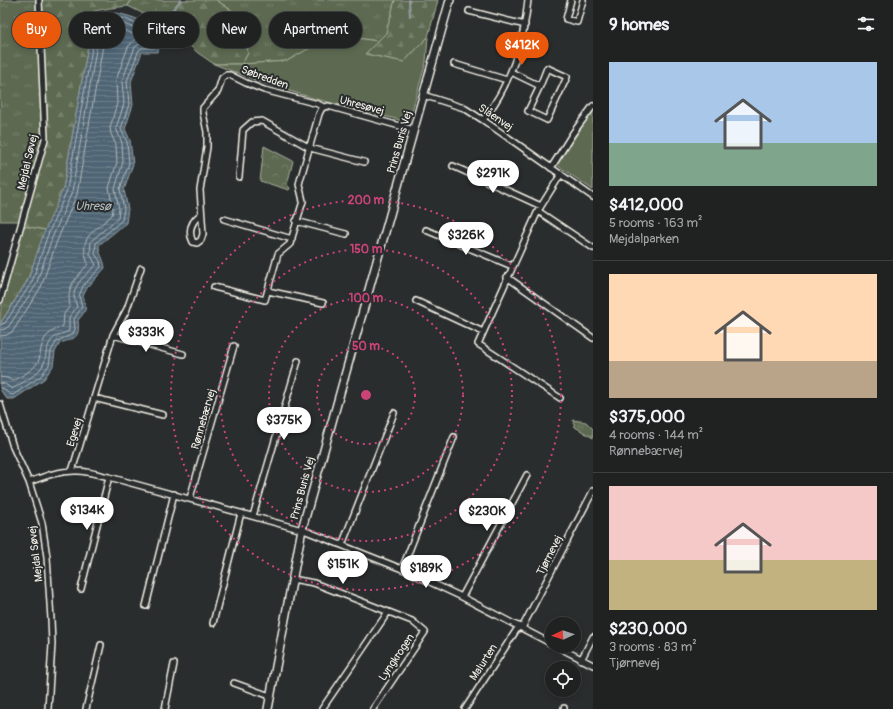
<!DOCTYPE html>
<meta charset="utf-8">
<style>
:root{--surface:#202222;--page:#2d2f2f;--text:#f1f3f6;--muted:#a2a4a5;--line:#3d3f40;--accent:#ea580c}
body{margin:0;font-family:Pangolin,sans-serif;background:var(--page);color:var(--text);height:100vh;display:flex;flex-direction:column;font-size:15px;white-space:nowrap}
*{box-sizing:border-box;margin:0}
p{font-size:13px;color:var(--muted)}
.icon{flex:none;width:22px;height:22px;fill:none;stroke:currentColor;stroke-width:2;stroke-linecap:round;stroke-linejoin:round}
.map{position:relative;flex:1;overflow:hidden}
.panel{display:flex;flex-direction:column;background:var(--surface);width:300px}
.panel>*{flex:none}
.banner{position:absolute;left:12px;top:12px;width:380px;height:36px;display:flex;gap:8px}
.needle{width:26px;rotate:266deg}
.buttons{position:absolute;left:545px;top:617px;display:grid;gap:8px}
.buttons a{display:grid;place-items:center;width:36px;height:36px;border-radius:50%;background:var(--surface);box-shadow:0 2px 6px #0003,0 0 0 1px var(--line);font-size:20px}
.price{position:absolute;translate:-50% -34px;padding:0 9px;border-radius:14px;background:#fff;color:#222;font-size:13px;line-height:26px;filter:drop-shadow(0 1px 2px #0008)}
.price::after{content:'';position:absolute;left:50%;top:24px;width:12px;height:9px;margin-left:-6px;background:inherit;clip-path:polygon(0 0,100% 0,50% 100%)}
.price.current{background:var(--accent);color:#fff}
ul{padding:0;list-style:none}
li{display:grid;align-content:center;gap:8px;height:212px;padding:0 16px}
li+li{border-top:1px solid var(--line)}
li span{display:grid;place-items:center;height:124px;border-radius:0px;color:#555}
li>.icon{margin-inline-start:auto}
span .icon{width:72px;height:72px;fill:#fffc;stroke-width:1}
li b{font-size:17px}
h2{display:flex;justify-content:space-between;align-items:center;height:48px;padding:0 16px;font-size:17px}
.chip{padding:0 14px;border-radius:18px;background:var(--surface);box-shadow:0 2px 6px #0003,0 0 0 1px var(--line);font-size:14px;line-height:36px}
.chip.current{background:var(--accent);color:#fff}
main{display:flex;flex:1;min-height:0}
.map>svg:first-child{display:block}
</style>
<main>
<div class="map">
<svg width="593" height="709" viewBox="0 0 593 709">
<defs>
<pattern id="grass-tufts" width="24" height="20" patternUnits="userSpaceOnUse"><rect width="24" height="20" fill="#5d6a51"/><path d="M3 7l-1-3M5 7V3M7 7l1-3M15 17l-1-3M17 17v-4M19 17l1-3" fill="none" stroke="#75806a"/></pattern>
<pattern id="forest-firs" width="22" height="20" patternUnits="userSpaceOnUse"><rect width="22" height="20" fill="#5d6a51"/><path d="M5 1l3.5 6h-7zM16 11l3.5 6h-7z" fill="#75806a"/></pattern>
<pattern id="wetland-marsh" width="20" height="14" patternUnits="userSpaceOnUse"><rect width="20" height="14" fill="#5d6a51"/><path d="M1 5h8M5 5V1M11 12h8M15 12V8" fill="none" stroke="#75806a"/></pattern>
<pattern id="park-crowns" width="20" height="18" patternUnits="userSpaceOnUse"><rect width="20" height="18" fill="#5d6a51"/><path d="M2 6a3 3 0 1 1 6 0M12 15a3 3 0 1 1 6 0" fill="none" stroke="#75806a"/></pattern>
<pattern id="water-rules" width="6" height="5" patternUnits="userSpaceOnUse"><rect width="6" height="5" fill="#506574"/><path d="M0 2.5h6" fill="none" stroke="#6a7c88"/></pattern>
</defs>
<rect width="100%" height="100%" fill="#2a2d2e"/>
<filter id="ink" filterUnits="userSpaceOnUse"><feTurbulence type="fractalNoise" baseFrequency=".025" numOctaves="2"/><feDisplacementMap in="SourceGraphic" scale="8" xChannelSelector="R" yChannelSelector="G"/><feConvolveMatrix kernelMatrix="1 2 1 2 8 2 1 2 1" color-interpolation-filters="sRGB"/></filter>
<g filter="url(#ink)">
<!-- grass -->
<path fill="url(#grass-tufts)" stroke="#a8ae9c" d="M0 0H36L42 140 20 221H0Z
M216 0H395L386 33 378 41 342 36 317 44 287 61 242 64 248 53 240 16Z
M24 226 46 230 27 281 0 324C0 290 14 258 24 226Z
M573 420 586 422 593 429V438L575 427Z"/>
<!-- forest -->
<path fill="url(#forest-firs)" stroke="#a8ae9c" d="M42 0H131L128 6 111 8 94 11 63 189 46 230 24 226 48 139Z
M181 0H216L240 16 248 53 242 64H214L198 53 178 35 158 21 161 18 168 15Z
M395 0H438L428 37 404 62 365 54 386 33Z"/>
<!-- wetland -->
<path fill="url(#wetland-marsh)" stroke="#a8ae9c" d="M131 0H181L168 15 161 17 158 21 128 6Z"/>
<!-- park -->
<path fill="url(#park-crowns)" stroke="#a8ae9c" d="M264 146 293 161 287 185 290 188 289 190 260 181Z"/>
<!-- garden -->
<path fill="#5d6a51" stroke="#a8ae9c" d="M342 36 378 41 365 54 404 62 428 37 426 62 410 118 404 121 316 99 260 82 214 64H242L287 61 317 44Z
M593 109V190L557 165Z"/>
<!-- water -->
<path fill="url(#water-rules)" stroke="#929da2" d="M116 13C132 16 150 23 162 34L161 44 157 52H142L131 82 133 105 125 129 130 140 133 164 124 190 128 209 126 223 99 245C99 255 104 258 105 268L87 288 83 296C87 308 87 310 78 320 80 338 76 338 60 343L55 352 53 366 44 379 14 399H7L1 391 0 387V324L28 280 43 235 63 189 91 29 98 17Z"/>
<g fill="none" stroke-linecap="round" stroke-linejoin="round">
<!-- shore -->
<path stroke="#b2b9ba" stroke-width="1" d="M0 325 5 323 32 282 47 237 67 190 95 31 101 21 116 17 128 20 155 33 158 37 157 43 154 48H142L139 50 127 81 129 104 121 129 127 142 129 163 120 189 124 209 122 220 96 243 95 254 100 261 101 267 83 286 79 296 82 307 74 319 75 329 73 334 57 341 51 351 49 365 41 376 13 395 9 394 4 389 0 388
M0 330 5 329 9 326 36 285 52 238 72 192 99 32 104 25C125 20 133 28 151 37L152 39 151 43H141L135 47 122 81 124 104 116 128 122 143 123 162 115 189 119 209 118 218 91 241 90 254 96 265C88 273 73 284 74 297 75 300 76 304 77 307L69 317V331C58 336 51 335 47 350 45 354 46 359 44 363 39 375 23 382 12 389L5 384 0 383
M0 336 7 335 13 331 41 287 57 241 77 194 105 34 108 31C118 28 129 29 136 38L128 47 116 80 117 103 110 128 111 134 116 145 117 162 109 188 113 209 112 215C95 232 77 235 88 264 76 279 66 285 70 306L64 314 63 326C51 332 44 334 41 349 40 353 40 358 38 362 33 370 22 376 13 381L7 378 0 377"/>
<!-- stream -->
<path stroke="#929da2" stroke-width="2" d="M409 0 410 16
M158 21 161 18 168 15 181 0
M162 34 168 40"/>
<!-- street casing -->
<g stroke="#f4f1e8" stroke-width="8">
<path id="street" d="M571 0 566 19 577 22 583 0
M469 11 525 25
M454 64 507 80
M511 72 540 86 547 68 567 77 547 120 528 111 540 86
M423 95 464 108 483 120 593 197
M483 120C510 86 524 42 528 0
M453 166 541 206
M551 168 573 133 593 106
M239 177 243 130 252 122 262 121 310 148 364 162
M538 211 593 248
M201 214C192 221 187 230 193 242L197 243 201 240 203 234 200 190 207 147V132L203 113V108L218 91 222 78 226 75H230L246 83 264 90 318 104 324 107
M224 219 292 239
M296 221 346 234
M426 230 512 266
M507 277 593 338
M214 287 265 300 278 254 290 244 303 201 299 184 319 114 322 108 328 106 414 130
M268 291 323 303
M0 300 45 139 39 0
M416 301 483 332
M113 335 183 354
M94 398 163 415
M560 398 478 344 538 211 561 174
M0 404 13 447 29 482 42 523 47 557 51 619 52 644 48 709
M72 471 113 335 127 309 141 268
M29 482C45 476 61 470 78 471 88 471 99 475 109 477L306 531 402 569 462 597 552 644
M190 498 234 346
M253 516 298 361
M342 545 394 413
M402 569 454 437
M292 579 314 583 412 621 425 632 373 709
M81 589 109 477
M462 597 527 475
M146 606 174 494
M213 623 241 513
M522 628 593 491
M556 646 593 665
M581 660 593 637
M234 683 270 696
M86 709 101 645
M165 709 174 664
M322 709 388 612
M465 709 519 626
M564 709V708"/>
</g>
<!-- secondary casing -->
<g stroke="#f4f1e8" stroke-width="10">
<path id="secondary" d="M268 709 302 529 450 0"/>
</g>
<!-- street -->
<use href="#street" stroke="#2a2d2e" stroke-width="5"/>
<!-- secondary -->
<use href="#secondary" stroke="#2a2d2e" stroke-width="7"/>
</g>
</g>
<!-- distance rings -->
<g fill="none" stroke="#cc4377" stroke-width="2" stroke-dasharray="2 4">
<circle cx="366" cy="395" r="49"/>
<circle cx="366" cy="395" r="97"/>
<circle cx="366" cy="395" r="146"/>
<circle cx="366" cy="395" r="195"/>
</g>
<g text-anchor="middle" stroke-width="4" stroke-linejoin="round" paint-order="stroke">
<!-- street labels -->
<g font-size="11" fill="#f4f1e8" stroke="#2a2d2e">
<text transform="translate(265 77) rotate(20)" y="4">Søbredden</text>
<text transform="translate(362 105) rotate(15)" y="4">Uhresøvej</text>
<text transform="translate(496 117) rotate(34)" y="4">Slåenvej</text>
<text transform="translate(399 142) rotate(-74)" y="4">Prins Buris Vej</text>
<text transform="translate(27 162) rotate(-77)" y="4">Mejdal Søvej</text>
<text transform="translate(203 419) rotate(-74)" y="4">Rønnebærvej</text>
<text transform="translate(74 432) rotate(-73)" y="4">Egevej</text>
<text transform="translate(302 488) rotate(-75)" y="4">Prins Buris Vej</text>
<text transform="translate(35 554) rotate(-97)" y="4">Mejdal Søvej</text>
<text transform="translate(549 555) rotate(-63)" y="4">Tjørnevej</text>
<text transform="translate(396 657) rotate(-56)" y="4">Lyngkrogen</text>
<text transform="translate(483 662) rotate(-57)" y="4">Malurten</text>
</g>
<!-- water labels -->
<g font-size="12" font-style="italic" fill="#b2b9ba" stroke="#2a2d2e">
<text x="93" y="210">Uhresø</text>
</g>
</g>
<circle cx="366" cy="395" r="6" fill="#cc4377" stroke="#2a2d2e" stroke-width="2"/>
<g font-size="12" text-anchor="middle" font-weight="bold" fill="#cc4377" stroke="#2a2d2e" stroke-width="4" stroke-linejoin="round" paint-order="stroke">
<text x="366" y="204">200 m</text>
<text x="366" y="253">150 m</text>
<text x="366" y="302">100 m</text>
<text x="366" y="350">50 m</text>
</g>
</svg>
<div class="buttons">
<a><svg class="needle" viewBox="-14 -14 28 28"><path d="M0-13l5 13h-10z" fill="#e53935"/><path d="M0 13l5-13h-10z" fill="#a2a4a5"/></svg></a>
<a><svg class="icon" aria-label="locate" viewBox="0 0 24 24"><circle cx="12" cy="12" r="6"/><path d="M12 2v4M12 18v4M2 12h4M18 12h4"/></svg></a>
</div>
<b class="price current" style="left:522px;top:66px">$412K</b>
<b class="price" style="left:493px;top:194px">$291K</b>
<b class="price" style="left:466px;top:256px">$326K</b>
<b class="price" style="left:146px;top:353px">$333K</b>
<b class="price" style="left:284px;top:441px">$375K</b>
<b class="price" style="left:87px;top:531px">$134K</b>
<b class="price" style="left:487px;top:532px">$230K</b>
<b class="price" style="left:343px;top:585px">$151K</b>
<b class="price" style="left:426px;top:589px">$189K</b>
<div class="banner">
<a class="chip current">Buy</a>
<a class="chip">Rent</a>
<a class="chip">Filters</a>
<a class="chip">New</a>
<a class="chip">Apartment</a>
</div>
</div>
<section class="panel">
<h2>9 homes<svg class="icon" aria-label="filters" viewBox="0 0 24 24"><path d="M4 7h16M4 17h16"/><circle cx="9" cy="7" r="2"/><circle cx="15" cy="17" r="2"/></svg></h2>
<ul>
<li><span style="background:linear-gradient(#a9c7e8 65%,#7fa58c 0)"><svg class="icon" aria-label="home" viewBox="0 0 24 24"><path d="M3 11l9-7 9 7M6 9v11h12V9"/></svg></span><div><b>$412,000</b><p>5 rooms · 163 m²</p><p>Mejdalparken</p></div></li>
<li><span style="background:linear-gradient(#ffd9b3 70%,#b9a48a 0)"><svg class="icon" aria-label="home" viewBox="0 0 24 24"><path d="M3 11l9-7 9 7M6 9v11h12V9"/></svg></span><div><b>$375,000</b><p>4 rooms · 144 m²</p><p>Rønnebærvej</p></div></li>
<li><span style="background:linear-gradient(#f6c9c9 60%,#c2b280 0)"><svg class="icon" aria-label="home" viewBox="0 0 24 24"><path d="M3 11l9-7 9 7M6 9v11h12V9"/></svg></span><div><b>$230,000</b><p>3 rooms · 83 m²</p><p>Tjørnevej</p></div></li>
</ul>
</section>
</main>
